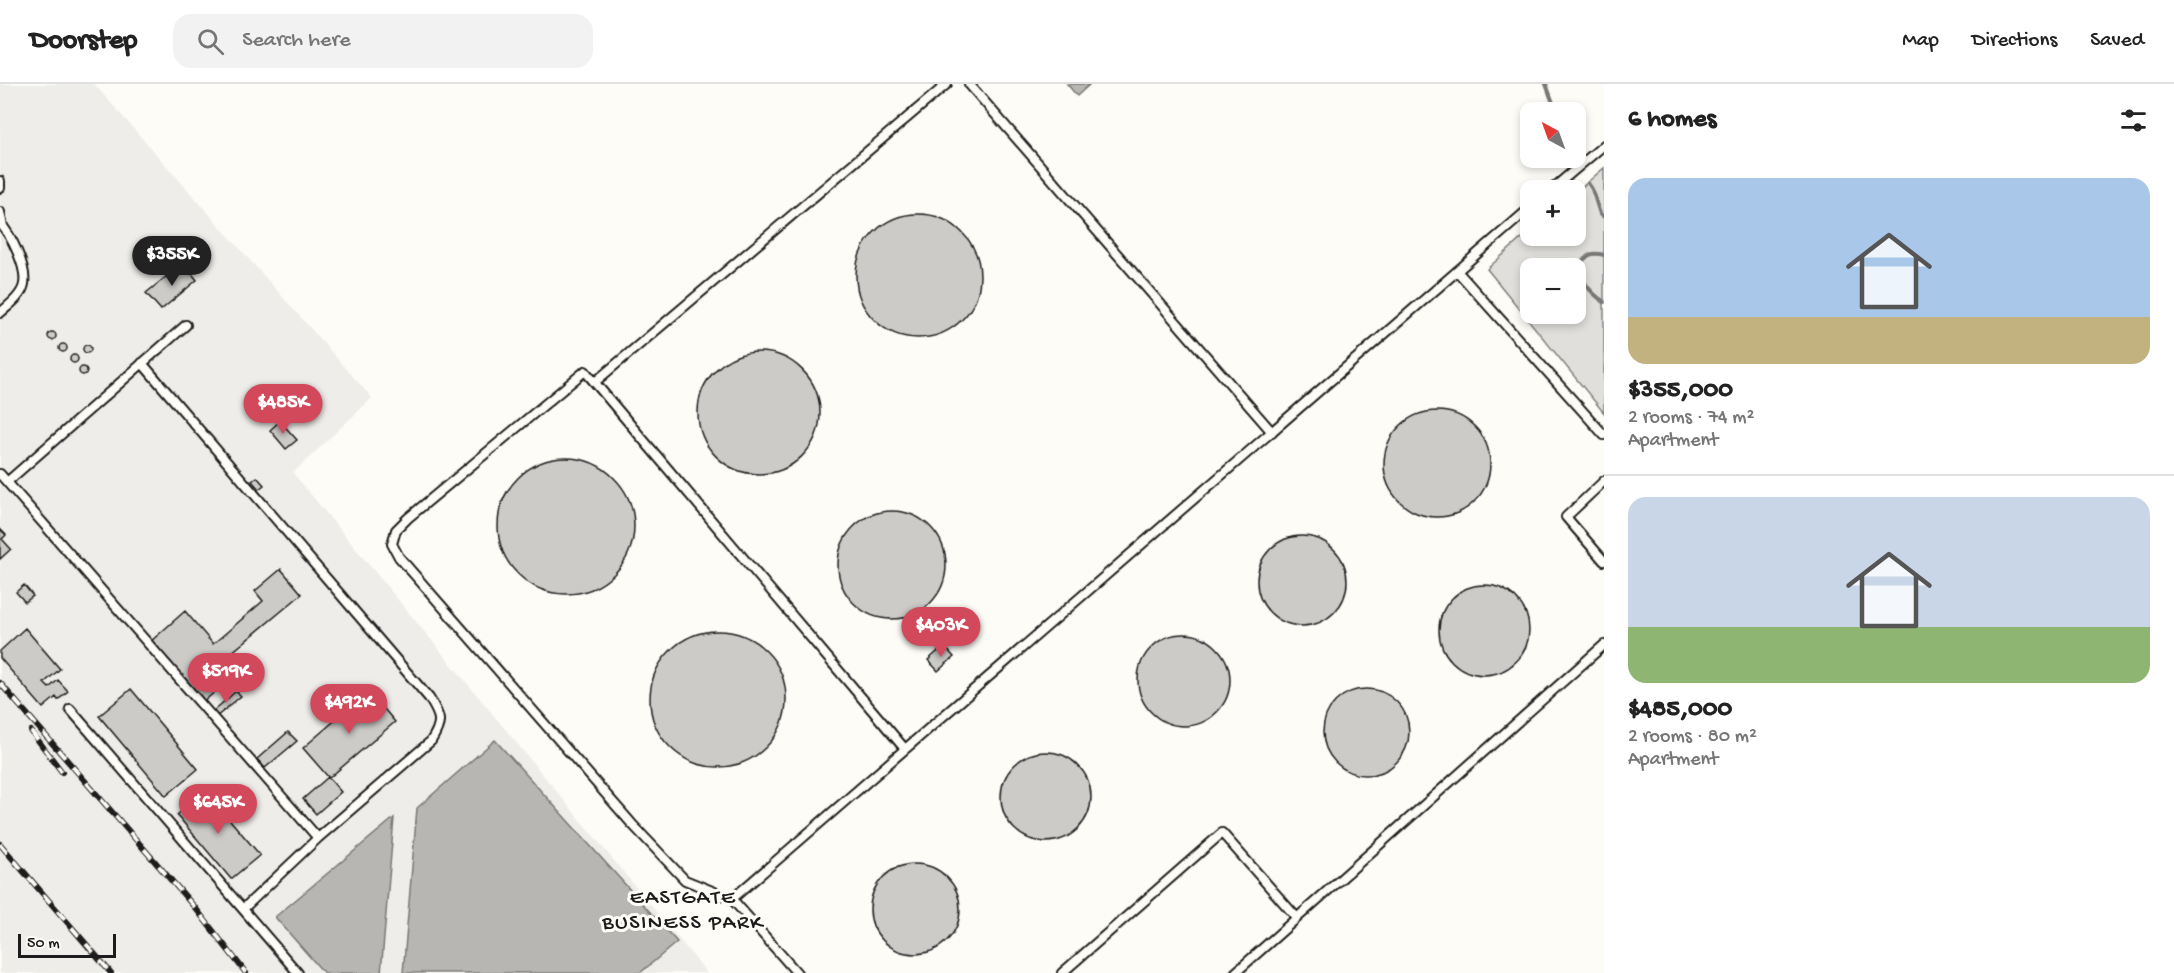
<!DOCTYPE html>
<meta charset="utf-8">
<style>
:root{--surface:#fff;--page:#f2f2f2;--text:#222;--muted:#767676;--line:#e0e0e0;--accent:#d1495b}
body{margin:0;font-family:"Gochi Hand",sans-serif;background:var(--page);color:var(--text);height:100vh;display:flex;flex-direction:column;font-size:22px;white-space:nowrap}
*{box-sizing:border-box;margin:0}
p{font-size:20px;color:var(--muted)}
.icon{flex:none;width:33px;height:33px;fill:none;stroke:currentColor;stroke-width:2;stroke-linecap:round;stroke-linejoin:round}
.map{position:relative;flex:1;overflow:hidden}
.details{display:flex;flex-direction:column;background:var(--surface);width:570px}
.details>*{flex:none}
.needle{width:39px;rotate:319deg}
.buttons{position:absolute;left:1520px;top:18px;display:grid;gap:12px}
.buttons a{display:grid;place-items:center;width:66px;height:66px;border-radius:12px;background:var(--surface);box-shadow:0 3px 9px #0003;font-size:30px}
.scale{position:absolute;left:18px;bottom:15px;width:98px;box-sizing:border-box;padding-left:6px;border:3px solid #1c1c1c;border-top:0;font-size:16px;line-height:21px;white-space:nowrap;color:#1c1c1c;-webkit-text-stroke:4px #fdfcf7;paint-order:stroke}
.price{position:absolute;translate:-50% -51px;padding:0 14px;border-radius:21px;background:var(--accent);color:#fff;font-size:20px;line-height:39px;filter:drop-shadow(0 2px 3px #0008)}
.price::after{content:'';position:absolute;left:50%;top:36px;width:18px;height:14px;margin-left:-9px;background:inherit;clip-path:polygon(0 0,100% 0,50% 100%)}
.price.active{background:#222;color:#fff}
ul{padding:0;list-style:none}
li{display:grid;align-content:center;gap:12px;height:318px;padding:0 24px}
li+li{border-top:2px solid var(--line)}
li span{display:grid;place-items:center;height:186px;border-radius:18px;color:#555}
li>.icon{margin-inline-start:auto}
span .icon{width:108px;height:108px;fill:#fffc;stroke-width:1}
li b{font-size:26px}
h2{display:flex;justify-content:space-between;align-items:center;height:72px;padding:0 24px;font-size:26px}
header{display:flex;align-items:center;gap:36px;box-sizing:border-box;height:84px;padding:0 30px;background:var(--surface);border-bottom:2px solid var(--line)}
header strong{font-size:28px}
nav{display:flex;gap:33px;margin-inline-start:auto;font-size:21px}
.search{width:420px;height:54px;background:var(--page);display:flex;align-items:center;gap:15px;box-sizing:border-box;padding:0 21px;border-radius:18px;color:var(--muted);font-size:22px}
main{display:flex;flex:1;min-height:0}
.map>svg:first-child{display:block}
</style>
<header>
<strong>Doorstep</strong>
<div class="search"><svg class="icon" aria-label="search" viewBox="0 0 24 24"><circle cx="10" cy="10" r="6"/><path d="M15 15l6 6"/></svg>Search here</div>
<nav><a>Map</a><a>Directions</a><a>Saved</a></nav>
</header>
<main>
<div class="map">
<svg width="1604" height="889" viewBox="0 0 1604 889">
<rect width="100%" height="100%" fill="#fdfcf7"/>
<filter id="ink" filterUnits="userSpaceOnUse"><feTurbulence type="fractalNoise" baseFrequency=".0167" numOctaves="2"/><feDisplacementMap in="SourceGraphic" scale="12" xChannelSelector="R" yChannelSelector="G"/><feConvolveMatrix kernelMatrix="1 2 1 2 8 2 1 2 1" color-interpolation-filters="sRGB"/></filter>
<g filter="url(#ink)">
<!-- built -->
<path fill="#eeede9" d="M0 0H94L372 314 293 389 707 889H0Z"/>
<!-- green -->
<path fill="#e0dfdb" stroke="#7e7e7c" stroke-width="1.5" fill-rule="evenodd" d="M1604 84V329L1487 185 1530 147V152H1575V109ZM1530 184H1575V230H1530Z"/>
<!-- water -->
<path fill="#b7b6b2" stroke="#797876" stroke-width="1.5" d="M1067 0H1090L1077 12Z
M495 656 677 858 640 889H403L417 724Z
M394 734 381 889H324L275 833Z"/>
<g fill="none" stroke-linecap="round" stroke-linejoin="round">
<!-- stream -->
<path stroke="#797876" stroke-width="4" d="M1546 0 1553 19 1554 28
M1588 99 1592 105 1600 130 1604 133
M1604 171C1592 168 1588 170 1580 180 1580 197 1590 208 1604 218"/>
</g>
<!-- building -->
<path fill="#cccbc8" stroke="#1c1c1c" stroke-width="1.5" d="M856 192a62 62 0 1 1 124 0a62 62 0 1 1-124 0Z
M183 179 197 196 161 226 146 209Z
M48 252a4 4 0 1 1 8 0a4 4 0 1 1-8 0Z
M59 264a4 4 0 1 1 8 0a4 4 0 1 1-8 0Z
M83 265a4 4 0 1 1 8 0a4 4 0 1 1-8 0Z
M698 329a61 61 0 1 1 122 0a61 61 0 1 1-122 0Z
M70 275a4 4 0 1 1 8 0a4 4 0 1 1-8 0Z
M79 287a4 4 0 1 1 8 0a4 4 0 1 1-8 0Z
M1384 380a53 53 0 1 1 106 0a53 53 0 1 1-106 0Z
M280 337 297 356 286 365 270 346Z
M498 442a68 68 0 1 1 136 0a68 68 0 1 1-136 0Z
M257 393 264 401 259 405 252 397Z
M838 481a54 54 0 1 1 108 0a54 54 0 1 1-108 0Z
M0 445 6 451 2 455 11 465 0 475Z
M1257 497a45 45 0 1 1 90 0a45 45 0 1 1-90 0Z
M281 485 302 510 225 574 238 588 202 619 150 558 185 527 213 560 263 517 255 507Z
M24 501 33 512 25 518 16 508Z
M1439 546a45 45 0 1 1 90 0a45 45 0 1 1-90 0Z
M25 544 60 585 44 599 49 604 58 596 68 607 58 616 56 613 43 624 0 574V567Z
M650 615a68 68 0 1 1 136 0a68 68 0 1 1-136 0Z
M1138 596a46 46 0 1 1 92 0a46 46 0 1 1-92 0Z
M944 562 954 573 938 587 928 576Z
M131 605 198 685 166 712 99 632Z
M1323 648a43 43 0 1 1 86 0a43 43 0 1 1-86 0Z
M236 607 241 612 215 634 211 629Z
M369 607 395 638 329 694 303 664Z
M288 648 297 657 265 684 257 675Z
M1001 713a45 45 0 1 1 90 0a45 45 0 1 1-90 0Z
M328 693 341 708 316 730 303 715Z
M205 707 260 771 231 795 177 731Z
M870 825a45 45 0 1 1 90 0a45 45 0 1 1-90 0Z"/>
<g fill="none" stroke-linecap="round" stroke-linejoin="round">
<!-- service casing -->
<g stroke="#1c1c1c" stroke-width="12">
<path id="service" d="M969 0 1272 348
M0 97V104
M1551 106 1604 61
M0 128 3 142
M0 139C11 151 27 183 24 200 22 212 8 222 0 229
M1457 187 1604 351
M142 279 429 614C441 633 443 638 431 657L318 754
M595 298 947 0
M0 390 318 754 243 825
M1604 397 1566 433 1604 477
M7 398 186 241
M70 625 298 889
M905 665 585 287 408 434 396 446 392 460 399 473 632 740 685 796 732 815 1530 124
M732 815 797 889
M1062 889 1222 749 1297 834
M1235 889 1604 561"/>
</g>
<!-- service -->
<use href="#service" stroke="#fdfcf7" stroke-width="8"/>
<!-- rail casing -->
<g stroke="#1c1c1c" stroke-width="6">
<path id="rail" d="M0 599 197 826 246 889
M31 647 62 688
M0 760 111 889"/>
</g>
<!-- rail -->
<use href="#rail" stroke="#fdfcf7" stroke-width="4" stroke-dasharray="11" stroke-linecap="butt"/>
</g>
</g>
<g text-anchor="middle" stroke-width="6" stroke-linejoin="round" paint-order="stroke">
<!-- neighbourhood labels -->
<g font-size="22" letter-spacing="1.5" fill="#1c1c1c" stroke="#fdfcf7">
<text x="683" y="819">EASTGATE<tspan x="683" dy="25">BUSINESS PARK</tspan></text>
</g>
</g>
</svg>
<div class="buttons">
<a><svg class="needle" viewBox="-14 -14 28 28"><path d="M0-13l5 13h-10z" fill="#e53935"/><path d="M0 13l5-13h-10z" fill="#767676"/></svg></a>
<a>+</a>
<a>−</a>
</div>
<div class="scale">50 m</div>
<b class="price active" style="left:172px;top:203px">$355K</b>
<b class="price" style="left:283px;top:351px">$485K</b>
<b class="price" style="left:941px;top:574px">$403K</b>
<b class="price" style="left:226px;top:620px">$519K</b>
<b class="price" style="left:349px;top:651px">$492K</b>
<b class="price" style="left:218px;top:751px">$645K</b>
</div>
<section class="details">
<h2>6 homes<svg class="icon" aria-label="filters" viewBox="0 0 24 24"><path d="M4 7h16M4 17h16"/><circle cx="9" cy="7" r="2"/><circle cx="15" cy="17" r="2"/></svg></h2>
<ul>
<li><span style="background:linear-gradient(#a9c7e8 75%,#c2b280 0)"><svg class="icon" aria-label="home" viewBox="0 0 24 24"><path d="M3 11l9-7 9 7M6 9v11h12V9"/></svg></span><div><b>$355,000</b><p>2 rooms · 74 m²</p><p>Apartment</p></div></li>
<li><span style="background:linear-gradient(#c9d6e8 70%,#8fb573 0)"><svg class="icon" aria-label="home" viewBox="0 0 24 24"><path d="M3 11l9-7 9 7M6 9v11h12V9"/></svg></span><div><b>$485,000</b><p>2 rooms · 80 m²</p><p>Apartment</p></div></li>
</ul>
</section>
</main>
